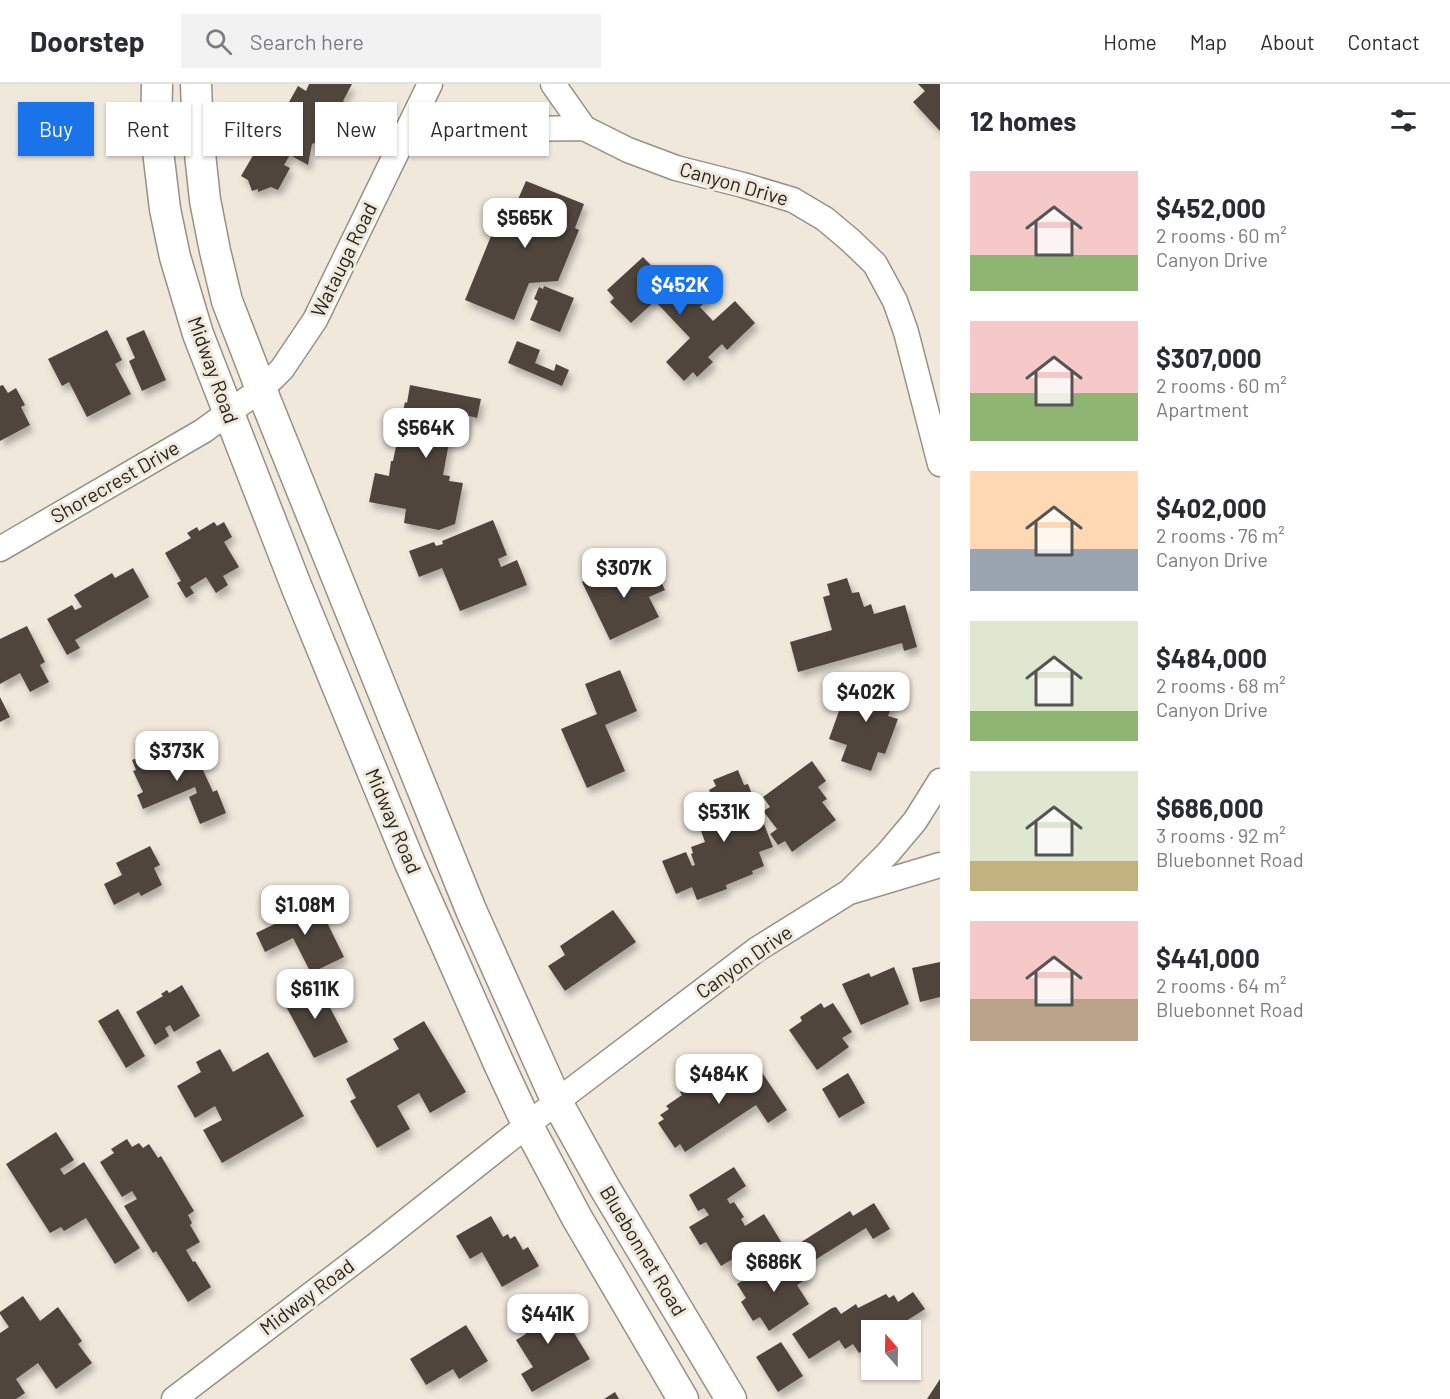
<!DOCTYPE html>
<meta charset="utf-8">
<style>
:root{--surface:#fff;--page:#f2f2f3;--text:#2b2b33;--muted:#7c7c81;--line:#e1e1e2;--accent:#1a73e8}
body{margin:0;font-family:Barlow,sans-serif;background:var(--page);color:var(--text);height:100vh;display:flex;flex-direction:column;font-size:22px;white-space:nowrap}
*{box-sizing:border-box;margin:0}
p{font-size:20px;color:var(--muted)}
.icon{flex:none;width:33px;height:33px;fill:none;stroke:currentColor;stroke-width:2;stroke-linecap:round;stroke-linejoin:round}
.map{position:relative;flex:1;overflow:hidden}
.drawer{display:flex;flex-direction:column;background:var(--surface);width:510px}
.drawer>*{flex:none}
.guide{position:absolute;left:18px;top:18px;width:570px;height:54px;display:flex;gap:12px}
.needle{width:39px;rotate:340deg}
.fabs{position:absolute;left:861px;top:1236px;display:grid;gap:12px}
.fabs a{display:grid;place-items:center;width:60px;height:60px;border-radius:0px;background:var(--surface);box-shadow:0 2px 4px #0004;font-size:30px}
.price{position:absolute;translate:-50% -51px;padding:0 14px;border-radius:12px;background:#fff;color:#222;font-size:20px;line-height:39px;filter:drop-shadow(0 2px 3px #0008)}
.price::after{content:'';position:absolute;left:50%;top:36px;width:18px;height:14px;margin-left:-9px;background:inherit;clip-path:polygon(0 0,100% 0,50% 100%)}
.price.selected{background:var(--accent);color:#fff}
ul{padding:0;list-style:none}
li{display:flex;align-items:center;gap:18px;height:150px;padding:0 30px}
li span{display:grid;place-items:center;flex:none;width:168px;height:120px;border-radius:0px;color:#555}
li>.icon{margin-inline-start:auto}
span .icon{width:72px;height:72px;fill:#fffc;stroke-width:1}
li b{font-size:26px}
h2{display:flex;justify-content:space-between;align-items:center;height:72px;padding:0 30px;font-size:26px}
.chip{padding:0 21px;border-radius:0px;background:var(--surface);box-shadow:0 2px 4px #0004;font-size:21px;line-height:54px}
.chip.selected{background:var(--accent);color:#fff}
header{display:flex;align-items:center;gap:36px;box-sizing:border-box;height:84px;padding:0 30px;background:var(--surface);border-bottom:2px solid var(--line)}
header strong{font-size:28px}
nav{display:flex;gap:33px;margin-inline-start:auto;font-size:21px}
.search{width:420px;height:54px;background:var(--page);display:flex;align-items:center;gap:15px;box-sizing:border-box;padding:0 21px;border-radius:0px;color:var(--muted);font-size:22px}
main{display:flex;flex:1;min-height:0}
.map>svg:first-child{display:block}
</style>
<header>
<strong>Doorstep</strong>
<div class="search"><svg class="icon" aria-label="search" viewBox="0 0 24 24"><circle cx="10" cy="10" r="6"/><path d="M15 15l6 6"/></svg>Search here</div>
<nav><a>Home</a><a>Map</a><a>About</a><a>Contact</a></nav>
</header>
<main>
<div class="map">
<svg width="940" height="1315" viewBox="0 0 940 1315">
<defs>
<filter id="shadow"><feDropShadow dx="3.5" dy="6" stdDeviation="3" flood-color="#0004"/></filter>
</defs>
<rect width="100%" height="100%" fill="#f1e8dc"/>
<!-- building -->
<path fill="#50453e" filter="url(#shadow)" d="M309 0H352L343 17 349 20 335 45 329 41 332 51 312 60 308 81 290 71 284 81 290 84 278 106 271 103 258 108V105L252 107 248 96 241 92 255 68 252 66 256 58 259 59 262 53 248 45 259 25 263 27 268 19 284 27 298 2 306 7Z
M918 0H940V47L913 18 925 7Z
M526 97 584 120 575 144 579 146 558 197 529 199 514 236 465 216 502 125 512 129Z
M643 173 670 201 675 196 688 210 696 202 708 215 700 223 713 237 735 217 755 239 727 266 722 260 708 273 713 278 697 293 693 288 684 297 666 278 690 254 655 217 631 239 610 218 614 214 607 206Z
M544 202 574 214 560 248 530 236 538 217 534 215 539 203 543 205Z
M107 246 122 276 115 280 131 310 87 333 69 298 62 302 48 275Z
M144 246 166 296 142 307 129 277 135 274 126 254Z
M517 257 540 266 535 279 554 287 556 280 569 286 562 302 508 279Z
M3 301 8 309 16 304 25 321 21 323 30 341 0 357V302Z
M410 301 481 315 477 334 469 332 465 350 451 348 443 391 450 392 449 397 463 399 455 440 439 446 404 439 406 425 369 418 375 389 389 392 391 377H393L405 318 407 319Z
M493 436 507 471 498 475 501 483 517 476 527 501 460 527 442 484 419 493 409 467 434 458 436 462 443 460 442 457Z
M214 438 217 442 224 438 232 453 224 458 239 483 223 492 228 501 216 509 206 493 190 503 194 509 186 514 177 499 181 497 165 469 191 454 187 449 197 443 199 447Z
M619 481 626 496 654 483 665 506 649 513 659 533 610 556 582 498Z
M133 484 149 513 75 556 80 564 67 571 47 535 72 521 75 526 82 523 74 511 112 489 115 494Z
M847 494 852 509 859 508 864 523 871 520 874 530 905 521 917 563 904 567 902 559 798 588 790 558 832 546 823 513 830 511 827 500Z
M27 542 45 578 40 581 49 598 30 608 20 589 0 600V555Z
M620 586 637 627 605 641 625 687 587 704 561 645 597 630 585 600Z
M874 594 899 602 888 632 898 635 885 670 878 668 871 687 841 677 847 661 829 655 849 599 870 606Z
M0 613 10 633 0 638Z
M192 662 213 708 217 706 226 729 200 740 189 713 197 709 195 703 143 725 137 711 143 708 133 687 136 686 132 676 156 666 160 676Z
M812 677 826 697 818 703 827 715 822 718 836 736 792 768 785 757 778 761 770 750 777 745 763 727 770 723 763 713Z
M738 686 744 701 748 700 773 763 759 768 764 782 752 787 753 790 726 801 727 805 697 816 692 803 676 810 662 777 686 768 692 782 695 781 691 770 693 769 691 763 705 758 701 747 722 738 709 706 716 702 713 696Z
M150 762 160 781 154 784 162 801 141 812 139 808 114 821 104 800 122 791 116 779Z
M315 814 344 873 311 889 293 854 265 868 256 849 289 833 287 828Z
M613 826 636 858 565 907 548 882 565 871 560 862Z
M940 878V913L920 918 912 884Z
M894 883 909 920 861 941 842 900 869 889 871 893Z
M316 897 348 958 314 974 282 915Z
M182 901 200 932 174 948 170 941 165 944 169 952 155 961 136 928 163 912 161 910 167 906 169 909Z
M821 919 824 924 833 919 852 948 842 954 849 963 817 986 789 946 802 937 800 933Z
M118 925 145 972 126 984 98 937Z
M424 937 466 1008 430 1029 419 1009 397 1022 410 1045 377 1064 350 1017 356 1014 346 995 399 965 393 955Z
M220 965 233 988 268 968 304 1032 222 1079 203 1046 222 1036 215 1022 195 1034 177 1002 201 988 196 978Z
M735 978 741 987 755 978 787 1026 768 1039 756 1021 685 1068 680 1060 675 1064 658 1039 664 1035 660 1031 669 1025 666 1022 682 1011 680 1008 690 1001 695 1008 720 992 718 989Z
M848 989 865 1019 839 1034 822 1005Z
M56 1048 74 1076 60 1085 64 1091 84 1078 140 1164 115 1180 86 1134 64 1147 61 1143 50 1149 6 1080Z
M127 1055 132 1063 139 1059 143 1064 149 1060 158 1074 161 1072 194 1127 188 1131 192 1139 190 1141 200 1158 186 1166 193 1178 195 1177 211 1203 188 1218 156 1167 153 1169 124 1122 137 1115 132 1107 122 1113 100 1078 114 1069 111 1065Z
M734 1083 746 1102 727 1115 730 1120 734 1118 744 1133 741 1135 745 1142 764 1130 782 1159 756 1176 749 1165 721 1182 706 1158 700 1161 689 1143 709 1131 704 1124 698 1127 689 1111Z
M874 1119 890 1145 873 1155 866 1144 807 1181 795 1162 850 1127 853 1132Z
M491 1132 503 1153 508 1150 510 1155 515 1152 523 1166 528 1163 539 1182 502 1203 482 1168 470 1175 456 1152Z
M779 1173 788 1187 798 1180 808 1194 797 1201 809 1220 769 1247 760 1233 753 1237 741 1218 746 1214 737 1200Z
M913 1208 925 1225 892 1246H872V1260L859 1269 853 1260 845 1265 839 1256 809 1275 792 1250 832 1224 836 1223 841 1230 856 1220 858 1224 886 1210 889 1214 894 1211 898 1218Z
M23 1212 40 1237 58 1223 82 1257 78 1260 92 1279 56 1305 38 1279 16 1295 25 1309 16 1315H0V1249L9 1243 0 1230V1228Z
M545 1216 556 1233 562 1229 590 1275 532 1308 521 1290 533 1283 516 1256 526 1250 514 1230 535 1218 537 1221Z
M466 1241 488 1277 459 1295 453 1285 426 1301 410 1275Z
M781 1258 803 1292 778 1308 756 1273Z
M940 1295V1315H927Z
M615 1308 619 1315H604Z"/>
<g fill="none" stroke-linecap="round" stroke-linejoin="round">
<!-- minor casing -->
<g stroke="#989085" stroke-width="27">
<path id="minor" d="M553 0 584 44
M402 58 437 56 499 45 584 44 628 66 676 84 743 101 793 116 825 135 850 156 875 180 895 217 906 248 940 380
M0 465 203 347 261 305 274 293 282 285 315 236 430 0
M853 807 940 781
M174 1315 376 1161 569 1008 756 866 849 808 888 769 915 737 940 697"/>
</g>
<!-- major casing -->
<g stroke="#989085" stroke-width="33">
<path id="major" d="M157 0 156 50 165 125 175 173 198 250 297 504 410 779 500 982 528 1042 577 1134 683 1315
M196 0 198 51 205 116 215 167 227 217 261 305 471 826 557 1018 603 1101 731 1315"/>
</g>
<!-- minor -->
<use href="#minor" stroke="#fff" stroke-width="24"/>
<!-- major -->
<use href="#major" stroke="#fff" stroke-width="30"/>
</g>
<g text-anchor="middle" stroke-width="6" stroke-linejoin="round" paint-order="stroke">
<!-- street labels -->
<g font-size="20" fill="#282520" stroke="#f1e8dc">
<text transform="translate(734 100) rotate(16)" y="7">Canyon Drive</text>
<text transform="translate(344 176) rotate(-64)" y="7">Watauga Road</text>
<text transform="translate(213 286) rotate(70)" y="7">Midway Road</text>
<text transform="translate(115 398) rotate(-30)" y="7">Shorecrest Drive</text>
<text transform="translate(393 737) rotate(67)" y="7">Midway Road</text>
<text transform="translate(744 878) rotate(-35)" y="7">Canyon Drive</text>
<text transform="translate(643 1167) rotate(59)" y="7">Bluebonnet Road</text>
<text transform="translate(307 1213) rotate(-37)" y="7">Midway Road</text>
</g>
</g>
</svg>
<div class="fabs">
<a><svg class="needle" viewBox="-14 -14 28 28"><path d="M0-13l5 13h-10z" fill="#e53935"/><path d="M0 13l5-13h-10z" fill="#7c7c81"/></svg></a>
</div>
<b class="price" style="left:525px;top:165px">$565K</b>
<b class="price selected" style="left:680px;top:232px">$452K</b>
<b class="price" style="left:426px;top:375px">$564K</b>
<b class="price" style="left:624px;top:515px">$307K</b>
<b class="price" style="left:866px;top:639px">$402K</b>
<b class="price" style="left:177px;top:698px">$373K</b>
<b class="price" style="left:724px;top:759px">$531K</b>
<b class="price" style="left:305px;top:852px">$1.08M</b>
<b class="price" style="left:315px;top:936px">$611K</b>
<b class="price" style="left:719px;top:1021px">$484K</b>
<b class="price" style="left:774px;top:1209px">$686K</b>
<b class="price" style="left:548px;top:1261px">$441K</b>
<div class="guide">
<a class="chip selected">Buy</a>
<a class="chip">Rent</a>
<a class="chip">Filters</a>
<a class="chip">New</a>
<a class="chip">Apartment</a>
</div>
</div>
<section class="drawer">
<h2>12 homes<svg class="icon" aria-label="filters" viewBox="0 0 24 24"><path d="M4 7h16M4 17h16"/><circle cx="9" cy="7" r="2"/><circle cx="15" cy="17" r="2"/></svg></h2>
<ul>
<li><span style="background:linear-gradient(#f6c9c9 70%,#8fb573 0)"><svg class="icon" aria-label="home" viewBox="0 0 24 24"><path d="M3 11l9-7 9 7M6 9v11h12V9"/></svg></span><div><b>$452,000</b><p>2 rooms · 60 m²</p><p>Canyon Drive</p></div></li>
<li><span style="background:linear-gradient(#f6c9c9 60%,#8fb573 0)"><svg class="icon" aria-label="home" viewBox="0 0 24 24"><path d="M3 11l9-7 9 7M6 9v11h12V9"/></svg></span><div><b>$307,000</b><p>2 rooms · 60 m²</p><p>Apartment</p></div></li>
<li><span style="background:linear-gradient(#ffd9b3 65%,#9aa5b1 0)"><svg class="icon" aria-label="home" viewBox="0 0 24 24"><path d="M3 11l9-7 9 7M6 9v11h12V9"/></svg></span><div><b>$402,000</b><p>2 rooms · 76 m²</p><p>Canyon Drive</p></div></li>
<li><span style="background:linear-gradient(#dfe7d0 75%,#8fb573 0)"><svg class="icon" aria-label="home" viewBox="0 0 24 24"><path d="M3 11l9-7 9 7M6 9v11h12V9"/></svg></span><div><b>$484,000</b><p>2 rooms · 68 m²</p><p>Canyon Drive</p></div></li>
<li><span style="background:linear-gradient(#dfe7d0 75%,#c2b280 0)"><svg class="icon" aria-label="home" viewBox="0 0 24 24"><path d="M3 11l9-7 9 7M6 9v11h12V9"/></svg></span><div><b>$686,000</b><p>3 rooms · 92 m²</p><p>Bluebonnet Road</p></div></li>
<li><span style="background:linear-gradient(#f6c9c9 65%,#b9a48a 0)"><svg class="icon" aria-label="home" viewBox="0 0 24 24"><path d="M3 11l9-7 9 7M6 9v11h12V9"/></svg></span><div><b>$441,000</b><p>2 rooms · 64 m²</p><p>Bluebonnet Road</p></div></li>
</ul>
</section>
</main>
